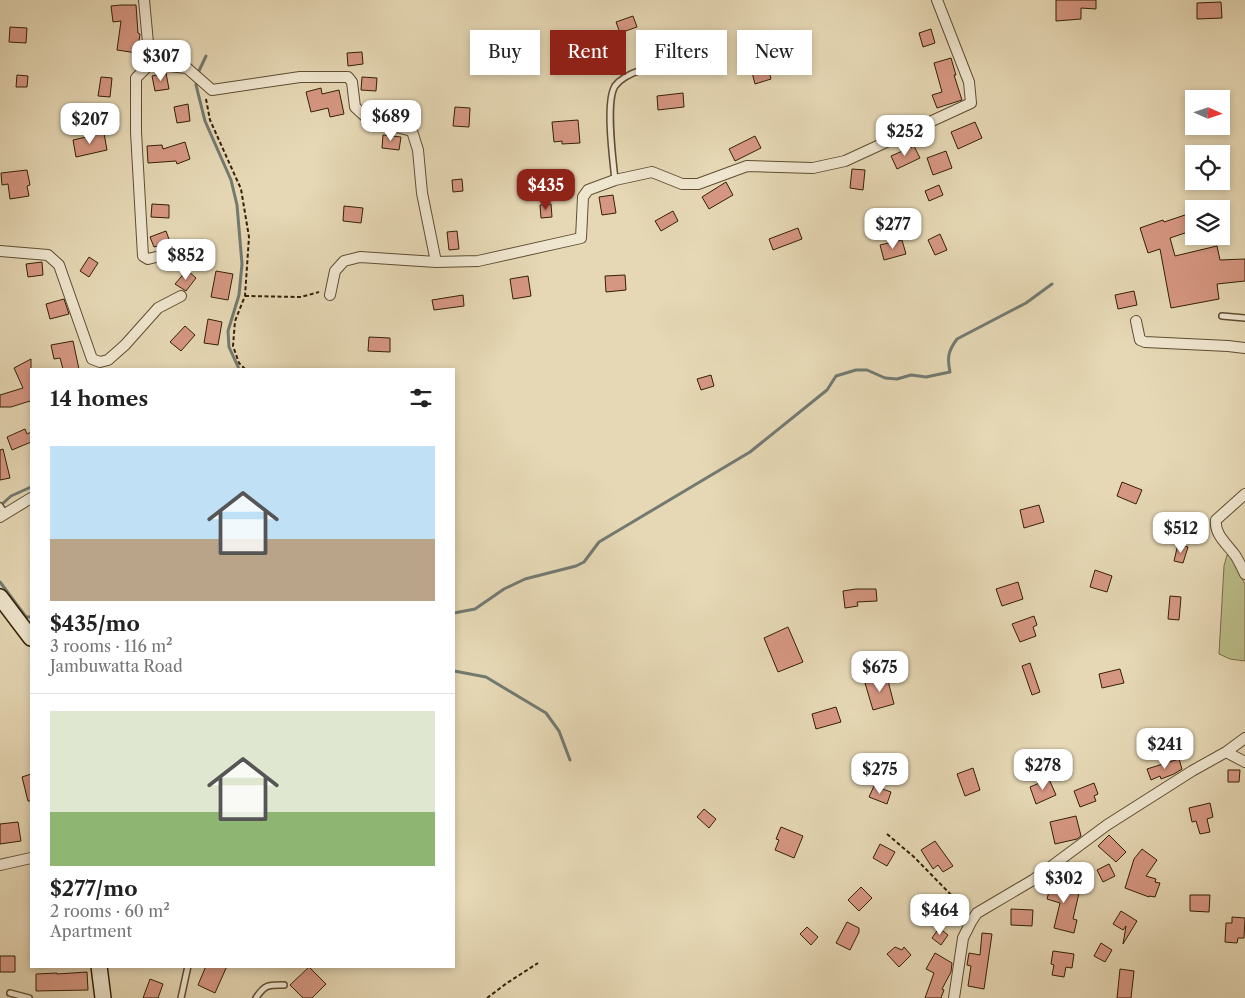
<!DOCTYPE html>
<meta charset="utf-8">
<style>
:root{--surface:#fff;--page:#f6f6f6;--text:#222;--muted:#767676;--line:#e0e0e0;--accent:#8f2418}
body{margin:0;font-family:"Libre Caslon Text",serif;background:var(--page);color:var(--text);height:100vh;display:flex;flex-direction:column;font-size:19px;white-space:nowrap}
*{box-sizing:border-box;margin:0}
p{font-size:16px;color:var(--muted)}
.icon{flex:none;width:28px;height:28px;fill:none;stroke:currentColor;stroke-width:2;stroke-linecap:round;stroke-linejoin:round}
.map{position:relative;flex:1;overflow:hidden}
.sheet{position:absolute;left:30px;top:368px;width:425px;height:600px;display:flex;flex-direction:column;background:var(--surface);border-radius:0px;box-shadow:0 2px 8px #0003}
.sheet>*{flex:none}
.guide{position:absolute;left:470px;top:30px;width:475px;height:45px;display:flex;gap:10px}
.needle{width:32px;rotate:93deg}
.controls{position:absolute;left:1185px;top:90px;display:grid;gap:10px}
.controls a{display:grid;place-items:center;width:45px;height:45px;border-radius:0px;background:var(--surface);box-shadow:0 2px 8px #0003;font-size:25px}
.price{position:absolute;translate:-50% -42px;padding:0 11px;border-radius:10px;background:#fff;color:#222;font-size:16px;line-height:32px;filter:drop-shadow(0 1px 2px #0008)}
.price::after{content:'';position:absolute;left:50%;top:30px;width:15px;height:11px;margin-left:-8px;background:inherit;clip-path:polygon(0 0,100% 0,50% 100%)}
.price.active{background:var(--accent);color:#fff}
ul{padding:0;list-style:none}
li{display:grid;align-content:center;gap:10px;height:265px;padding:0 20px}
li+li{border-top:1px solid var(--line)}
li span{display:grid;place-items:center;height:155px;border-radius:0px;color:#555}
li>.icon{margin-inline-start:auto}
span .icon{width:90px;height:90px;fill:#fffc;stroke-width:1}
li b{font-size:21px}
h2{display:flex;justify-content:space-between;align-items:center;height:60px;padding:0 20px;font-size:21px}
.chip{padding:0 18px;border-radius:0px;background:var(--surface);box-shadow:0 2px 8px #0003;font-size:18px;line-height:45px}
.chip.active{background:var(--accent);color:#fff}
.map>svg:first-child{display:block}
</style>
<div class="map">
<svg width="1245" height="998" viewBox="0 0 1245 998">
<rect width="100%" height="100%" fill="#e6d8b5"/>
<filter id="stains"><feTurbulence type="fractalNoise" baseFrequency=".004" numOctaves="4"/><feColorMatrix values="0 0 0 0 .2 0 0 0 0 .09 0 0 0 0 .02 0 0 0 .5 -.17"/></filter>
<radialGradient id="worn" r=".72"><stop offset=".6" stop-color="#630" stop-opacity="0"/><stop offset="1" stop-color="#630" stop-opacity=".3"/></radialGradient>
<!-- green -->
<path fill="#bbbd89" stroke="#786e48" d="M1227 555 1230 556 1245 584V661L1230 659 1219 654 1224 566Z"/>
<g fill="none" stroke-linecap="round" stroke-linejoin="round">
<!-- stream -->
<path stroke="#727a71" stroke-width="3" d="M198 73 206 56
M197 80 196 85 205 121 231 180 237 205 242 264 239 295 228 331 229 347 239 369
M0 506 11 496 31 487
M0 582 26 617H31
M454 613 475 609 504 589 525 579 576 566 584 562 599 542 750 452 827 390 836 376 856 370H867L885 378 897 379 911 375 926 377 950 372C947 358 948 351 957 339L1026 303 1052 284
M454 671 486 677 546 713 559 731 570 760"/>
</g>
<!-- building -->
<path fill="#d69782" stroke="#341f06" d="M1056 0H1096V9L1081 8V19L1056 21Z
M1221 2 1222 18 1197 19V3Z
M121 5H136L138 33 140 34 137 53 117 50 121 21 113 22 111 6Z
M633 16 637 27 620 33 616 22Z
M10 27 27 28 26 43 9 42Z
M931 29 935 43 923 47 919 33Z
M588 37 590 51 576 54 574 39Z
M362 52 363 64 348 66 347 53Z
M765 56 771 79 755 84 749 61Z
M951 58 956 75H954L962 100 937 108 932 95 942 92 934 63Z
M166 73 169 89 155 91 152 76Z
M17 75 28 76 27 87H16Z
M101 77 112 78 110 97 98 96Z
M362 77 377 78 376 91 361 90Z
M321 88 322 94 339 90 344 114 330 117 328 108 311 112 306 92Z
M683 93 684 107 658 110 657 96Z
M188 104 190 121 177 123 174 107Z
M455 107 470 108 469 127 453 126Z
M578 120 580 143 562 144V141L554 142 552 122Z
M975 122 982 138 958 149 951 132Z
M104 133 107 150 76 157 73 140Z
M383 135 401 137 399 150 382 148Z
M755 136 761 148 735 161 729 149Z
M185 142 190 159 177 164 176 161 148 163 147 146 162 145 163 149Z
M914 146 920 158 897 169 891 156Z
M946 151 952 168 933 175 927 158Z
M852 169 865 170 863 190 850 188Z
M27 170 30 185 27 186 29 196 10 199 8 184 2 185 1 173Z
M462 179 463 191 453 192 452 180Z
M726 182 733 195 709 209 702 197Z
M939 185 943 195 929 201 925 191Z
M613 195 616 213 602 215 599 197Z
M152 204 169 205V218L151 217Z
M551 204 552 217 541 218 540 205Z
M344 206 363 208 361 223 343 221Z
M673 211 678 221 661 231 655 221Z
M1194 212V230L1170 238 1175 256 1217 246 1220 260 1245 259V281L1217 284 1219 299 1171 308 1160 249 1148 253 1140 228 1163 220 1164 222Z
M903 214 907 226 896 230 891 219Z
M798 228 802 239 773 250 769 239Z
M166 231 170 242 154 247 150 237Z
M457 231 459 249 449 250 447 232Z
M940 234 947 250 935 255 928 240Z
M902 240 906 254 884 260 880 245Z
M89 257 98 263 89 277 80 271Z
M42 262 43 275 28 277 26 264Z
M187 270 196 278 186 291 175 284Z
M216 271 233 274 228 300 211 297Z
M625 275 626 290 606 292 605 276Z
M528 276 531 296 513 299 510 279Z
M1134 291 1137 305 1118 309 1115 295Z
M463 295 464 306 434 310 432 300Z
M64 299 69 314 50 319 46 304Z
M208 319 222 322 218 345 204 343Z
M185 326 195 335 181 351 170 342Z
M369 337 390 338V352L368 351Z
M73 341 79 369H63L60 358 54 359 51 345Z
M31 359V404L30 401 11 407H0V395L23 388 14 368Z
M711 375 714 386 701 390 697 379Z
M25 429 27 434 31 432V442L12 450 7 437Z
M3 449 10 478 0 480V450Z
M1122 482 1142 490 1136 504 1117 496Z
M1039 505 1044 522 1024 528 1020 510Z
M1178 544 1188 547 1183 563 1174 561Z
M1095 570 1112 576 1107 592 1090 587Z
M1018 582 1023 599 1002 606 996 589Z
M856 589H876L877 601 857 602 858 606 845 608 843 591Z
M1170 596 1181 597 1179 620 1168 619Z
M1034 616 1037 625 1033 627 1036 636 1020 642 1012 624Z
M788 627 803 662 778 672 764 638Z
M1030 663 1040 692 1032 695 1022 666Z
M1120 669 1124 683 1102 688 1099 674Z
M887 677 894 704 873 710 865 683Z
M836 707 841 722 816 729 812 714Z
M1179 759 1182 769 1174 774 1161 779 1160 776 1151 780 1147 769Z
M973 768 980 790 965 796 957 774Z
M1228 770H1240L1239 782H1228Z
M31 774V801H28L22 777Z
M1049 779 1056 795 1036 804 1030 787Z
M1094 783 1098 794 1094 796 1096 801 1080 807 1074 791Z
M874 786 891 792 887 804 869 797Z
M1210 803 1213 817 1207 819 1210 832 1200 834 1196 821 1192 822 1189 808Z
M704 809 716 819 709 828 697 817Z
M1076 816 1081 836 1077 839 1055 844 1050 822Z
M18 822 21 841 0 844V824Z
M781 827 803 836 794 858 775 850 779 840 776 839Z
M1109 835 1126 852 1116 862 1098 846Z
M935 841 953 866 943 872 938 865 933 869 921 850Z
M880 844 895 852 887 866 873 858Z
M1142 849 1157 860 1146 876 1156 879 1155 882 1160 883 1155 897 1149 896V897L1125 888 1134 859Z
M1109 864 1115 876 1103 882 1097 870Z
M1053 877 1071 882 1068 891 1079 893 1073 919 1077 920 1074 933 1054 928 1060 903 1047 899Z
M861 887 872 898 859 911 848 900Z
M1190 895H1210L1209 912 1190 911Z
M941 901 946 905 948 902 959 911 949 923 938 914 940 911 936 908Z
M1011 909 1033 910 1032 926 1011 925Z
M1121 911 1137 921 1123 944 1126 926 1123 930 1113 924Z
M1232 917 1245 918 1244 938H1238L1237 943 1225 942 1226 923H1232Z
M847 922 859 928V932L850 950 836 943Z
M807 927 818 937 811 945 800 934Z
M939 928 948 935 941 945 932 938Z
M982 933 992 934 984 989 968 986 971 966 967 965 969 953 980 955Z
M1101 943 1112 950 1105 962 1094 956Z
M895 947 902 950 904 947 911 955 899 967 887 954Z
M1053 951 1074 954 1072 968 1066 967 1064 977 1052 975 1054 965 1051 964Z
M935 953 952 963 951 972 942 989 944 990 941 998H925L934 973 926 969Z
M0 956H15V972H0Z
M206 966H227L215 993 198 985Z
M309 967 326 984 312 998H303L290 985Z
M1120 969 1134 971 1131 998H1117Z
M87 972 88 990 36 991V974L57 973V974Z
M150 979 163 984 158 998H143Z"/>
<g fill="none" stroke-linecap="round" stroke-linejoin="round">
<!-- lane casing -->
<g stroke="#604d32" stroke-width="8">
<path id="lane" d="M615 180C613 160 605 102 615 86 621 78 632 73 641 70
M1222 316 1245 318
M0 506 5 513
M10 993 29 998
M181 998 188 966
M256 998C265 984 269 985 284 985"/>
</g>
<!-- street casing -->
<g stroke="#604d32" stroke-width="12">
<path id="street" d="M144 0 150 64
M0 251 48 255 59 265 92 359 100 362 108 360 125 345 158 308 181 296
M156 257 148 259 143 256 136 132V78L150 64 187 68 212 90 300 77H348L352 82 355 107 369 120 412 131 418 150 422 193 436 262
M330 295 335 271 344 261 360 257 436 262 478 261 581 238 583 197 588 190 615 180 652 172 682 184H698L747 166 813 168 845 161 971 103 969 82 937 0
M1136 321 1140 340 1145 342 1228 346 1245 348
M1245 494 1216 520C1214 534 1227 544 1235 555 1239 561 1242 568 1245 574
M0 517 31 498
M1226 752 1245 762
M0 865 31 858
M954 998 963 938 971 922 977 913 1033 880 1107 825 1192 771 1226 752 1245 738"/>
</g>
<!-- secondary casing -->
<g stroke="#341f06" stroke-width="18">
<path id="secondary" d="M0 597 31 638
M99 966 103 998"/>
</g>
<!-- path -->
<path stroke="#341f06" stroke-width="2" stroke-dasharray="4 2.5" stroke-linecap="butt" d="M206 99 210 120 241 189 249 237 245 296 235 321 233 346 239 363 245 369
M245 296 301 297 319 292
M887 834 914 857 961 905 968 909
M487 998 507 983 538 963"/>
<!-- lane -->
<use href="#lane" stroke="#efe6cf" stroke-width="5"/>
<!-- street -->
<use href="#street" stroke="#efe6cf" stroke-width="10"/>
<!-- secondary -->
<use href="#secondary" stroke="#efe6cf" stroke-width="15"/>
</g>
<rect width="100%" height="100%" filter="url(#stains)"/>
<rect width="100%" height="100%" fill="url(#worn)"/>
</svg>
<div class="controls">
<a><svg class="needle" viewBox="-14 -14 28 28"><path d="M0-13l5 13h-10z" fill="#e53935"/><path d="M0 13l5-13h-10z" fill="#767676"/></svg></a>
<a><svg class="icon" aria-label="locate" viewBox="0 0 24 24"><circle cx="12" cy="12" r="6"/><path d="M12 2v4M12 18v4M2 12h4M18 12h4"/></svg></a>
<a><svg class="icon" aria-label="layers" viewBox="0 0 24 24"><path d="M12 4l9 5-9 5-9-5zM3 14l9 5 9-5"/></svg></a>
</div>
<b class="price" style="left:161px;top:82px">$307</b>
<b class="price" style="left:391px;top:142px">$689</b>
<b class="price" style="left:90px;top:145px">$207</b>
<b class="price" style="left:905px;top:157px">$252</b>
<b class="price active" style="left:546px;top:211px">$435</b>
<b class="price" style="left:893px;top:250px">$277</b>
<b class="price" style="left:186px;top:281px">$852</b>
<b class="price" style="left:1181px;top:554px">$512</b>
<b class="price" style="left:880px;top:693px">$675</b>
<b class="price" style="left:1165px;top:770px">$241</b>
<b class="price" style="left:1043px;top:791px">$278</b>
<b class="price" style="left:880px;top:795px">$275</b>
<b class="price" style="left:1064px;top:904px">$302</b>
<b class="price" style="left:940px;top:936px">$464</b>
<div class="guide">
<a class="chip">Buy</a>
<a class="chip active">Rent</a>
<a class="chip">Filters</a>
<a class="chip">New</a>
</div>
<section class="sheet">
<h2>14 homes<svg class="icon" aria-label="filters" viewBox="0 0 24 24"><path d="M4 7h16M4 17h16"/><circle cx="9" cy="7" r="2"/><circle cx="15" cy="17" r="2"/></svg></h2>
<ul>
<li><span style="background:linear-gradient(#bfe0f5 60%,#b9a48a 0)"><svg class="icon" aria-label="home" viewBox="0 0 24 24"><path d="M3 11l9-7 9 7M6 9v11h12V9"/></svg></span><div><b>$435/mo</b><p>3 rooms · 116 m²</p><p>Jambuwatta Road</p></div></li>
<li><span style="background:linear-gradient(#dfe7d0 65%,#8fb573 0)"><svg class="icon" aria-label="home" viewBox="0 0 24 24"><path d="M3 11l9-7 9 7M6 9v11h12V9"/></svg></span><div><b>$277/mo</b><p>2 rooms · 60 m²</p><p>Apartment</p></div></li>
</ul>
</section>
</div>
